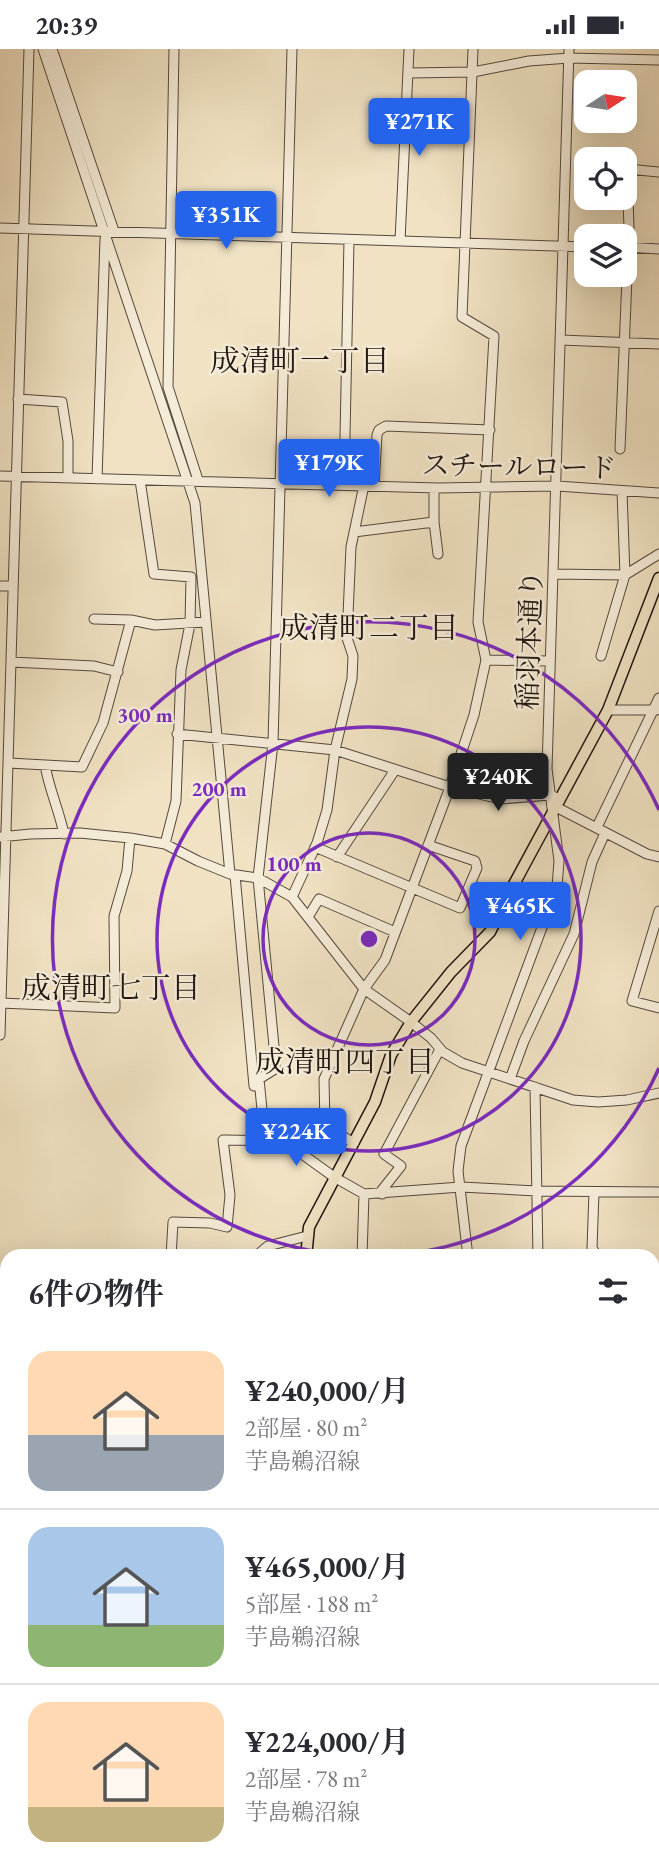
<!DOCTYPE html>
<html lang="ja">
<meta charset="utf-8">
<style>
:root{--surface:#fff;--page:#f7f7f7;--text:#2b2b33;--muted:#7c7c81;--line:#e1e1e2;--accent:#2563eb}
body{margin:0;font-family:"EB Garamond","Noto Serif JP",serif;background:var(--page);color:var(--text);height:100vh;display:flex;flex-direction:column;font-size:26px;white-space:nowrap}
*{box-sizing:border-box;margin:0}
p{font-size:23px;color:var(--muted)}
.icon{flex:none;width:38px;height:38px;fill:none;stroke:currentColor;stroke-width:2;stroke-linecap:round;stroke-linejoin:round}
.map{position:relative;flex:1;overflow:hidden}
.sheet{position:absolute;left:0px;top:1200px;width:660px;height:625px;display:flex;flex-direction:column;background:var(--surface);border-radius:21px 21px 0 0;box-shadow:0 7px 28px #0002}
.sheet>*{flex:none}
.needle{width:46px;rotate:78deg}
.buttons{position:absolute;left:574px;top:21px;display:grid;gap:14px}
.buttons a{display:grid;place-items:center;width:63px;height:63px;border-radius:14px;background:var(--surface);box-shadow:0 7px 28px #0002;font-size:35px}
.price{position:absolute;translate:-50% -60px;padding:0 16px;border-radius:7px;background:var(--accent);color:#fff;font-size:23px;line-height:46px;filter:drop-shadow(0 2px 4px #0008)}
.price::after{content:'';position:absolute;left:50%;top:42px;width:21px;height:16px;margin-left:-10px;background:inherit;clip-path:polygon(0 0,100% 0,50% 100%)}
.price.on{background:#222;color:#fff}
ul{padding:0;list-style:none}
li{display:flex;align-items:center;gap:21px;height:175px;padding:0 28px}
li+li{border-top:2px solid var(--line)}
li span{display:grid;place-items:center;flex:none;width:196px;height:140px;border-radius:21px;color:#555}
li>.icon{margin-inline-start:auto}
span .icon{width:84px;height:84px;fill:#fffc;stroke-width:1}
li b{font-size:30px}
h2{display:flex;justify-content:space-between;align-items:center;height:84px;padding:0 28px;font-size:30px}
.status{display:flex;justify-content:space-between;align-items:center;height:49px;padding:0 35px;background:var(--surface);direction:ltr}
.status svg{height:19px;fill:currentColor}
.map>svg:first-child{display:block}
</style>
<div class="status"><b>20:39</b><svg viewBox="0 0 49 12"><path d="M0 12V9h3v3zM5 12V6h3v6zM10 12V3h3v9zM15 12V0h3v12zM26 1h20v11H26zM47 4h2v5h-2z"/></svg></div>
<div class="map">
<svg width="659" height="1825" viewBox="0 0 659 1825">
<rect width="100%" height="100%" fill="#f0e2c3"/>
<filter id="stains"><feTurbulence type="fractalNoise" baseFrequency=".00286" numOctaves="4"/><feColorMatrix values="0 0 0 0 .2 0 0 0 0 .09 0 0 0 0 .02 0 0 0 .5 -.17"/></filter>
<radialGradient id="worn" r=".72"><stop offset=".6" stop-color="#630" stop-opacity="0"/><stop offset="1" stop-color="#630" stop-opacity=".3"/></radialGradient>
<g fill="none" stroke-linecap="round" stroke-linejoin="round">
<!-- stream -->
<path stroke="#6a7a75" stroke-width="2" d="M2 1347 7 1412
M5 1825 6 1805"/>
<!-- minor casing -->
<g stroke="#54483d" stroke-width="11">
<path id="minor" d="M43 0 195 454 230 825
M52 0 114 182
M174 0 168 338 198 431
M409 24 473 23 529 12 569 9 659 11
M0 179 586 198
M400 192 409 0
M625 198 659 200
M561 291 659 295
M18 350 62 353 68 392V429
M620 400 629 179 627 120 659 123
M0 427 438 439 557 437 659 444
M97 430 105 190
M140 431 154 525 191 528 190 575 181 621 176 752 165 795
M344 436 349 191
M374 437 377 386 379 381 386 377 490 381
M434 439V473L438 505
M354 483 434 473
M553 525 625 526 659 505
M0 537H13
M94 570 131 571 155 576 206 573
M601 607 625 526 622 442
M486 611 550 612
M11 613 94 617 118 623
M608 661H657
M177 685 335 701 450 738 500 750 550 746 555 748
M9 714 82 718 103 674 131 571
M45 716C49 740 59 761 64 785
M556 758 647 805 659 808
M597 778 659 649
M0 788 30 785 80 784 130 789 165 795 198 812 230 825 258 829 292 848 364 940 411 973 431 989 443 1003 462 1014 573 1051 598 1053 627 1051 659 1044
M315 798 460 859 477 819 475 812 428 796
M337 808 395 721
M235 826 254 1037
M292 848 317 794 327 761 335 701 352 630 353 607 347 589 351 498 364 436
M659 862 632 952 659 959
M308 868 319 850 395 883
M1 954 115 959 114 867 127 822 130 789
M0 986 29 0
M510 1030 524 992 574 885 592 813 605 784
M535 1038 538 1208
M265 1091 259 1030 275 1020V1008L258 829 273 694 292 0
M354 1094 325 1077 324 1030 364 940 385 911 450 738 474 666 486 611 478 573 494 287 462 268 473 0
M594 1143 592 1199 598 1208
M382 1145V1141L401 1117 384 1105 440 1000
M171 1208 173 1173 210 1174 227 1178 230 1146 223 1091 284 1092 334 1128 364 1145 461 1138 537 1142 659 1143
M255 1208 268 1197 307 1187
M362 1208 364 1145
M468 1208 458 1122 461 1097 557 838 559 812 547 720 569 0
M653 1242 659 1221
M0 1298 7 1334
M653 1305 659 1306
M0 1343H7
M653 1393 655 1401 656 1511 659 1531
M653 1624 659 1618
M653 1745 659 1758
M0 1800H7
M103 1818 104 1825
M241 1818V1825
M322 1818 324 1825
M449 1818V1825
M585 1818 586 1825
M12 1825 13 1818
M198 1825 234 1818"/>
</g>
<!-- major casing -->
<g stroke="#201510" stroke-width="13">
<path id="major" d="M306 1208 309 1178 375 1053 391 1006 411 973 451 923 490 883 513 837 608 661 659 529
M653 1402 659 1400
M0 1583 7 1581"/>
</g>
<!-- minor -->
<use href="#minor" stroke="#f5ecd8" stroke-width="9"/>
<!-- major -->
<use href="#major" stroke="#f0e2c3" stroke-width="10"/>
</g>
<!-- distance rings -->
<g fill="none" stroke="#7b2cbf" stroke-width="3.5">
<circle cx="369" cy="890" r="106"/>
<circle cx="369" cy="890" r="212"/>
<path d="M659 1019A317 317 0 1 1 659 761"/>
</g>
<g text-anchor="middle" stroke-width="5" stroke-linejoin="round" paint-order="stroke">
<!-- street labels -->
<g font-size="28" fill="#201510" stroke="#f5ecd8">
<text transform="translate(519 417) rotate(1)" y="10">スチールロード</text>
<text transform="translate(529 591) rotate(-88)" y="10">稲羽本通り</text>
</g>
<!-- neighbourhood labels -->
<g font-size="30" fill="#201510" stroke="#f5ecd8">
<text x="300" y="322">成清町一丁目</text>
<text x="369" y="589">成清町二丁目</text>
<text x="111" y="949">成清町七丁目</text>
<text x="345" y="1023">成清町四丁目</text>
</g>
</g>
<circle cx="369" cy="890" r="10" fill="#7b2cbf" stroke="#f5ecd8" stroke-width="3.5"/>
<g font-size="21" text-anchor="middle" font-weight="bold" fill="#7b2cbf" stroke="#f5ecd8" stroke-width="5" stroke-linejoin="round" paint-order="stroke">
<text x="145" y="673">300 m</text>
<text x="219" y="747">200 m</text>
<text x="294" y="822">100 m</text>
</g>
<rect width="100%" height="100%" filter="url(#stains)"/>
<rect width="100%" height="100%" fill="url(#worn)"/>
</svg>
<div class="buttons">
<a><svg class="needle" viewBox="-14 -14 28 28"><path d="M0-13l5 13h-10z" fill="#e53935"/><path d="M0 13l5-13h-10z" fill="#7c7c81"/></svg></a>
<a><svg class="icon" aria-label="locate" viewBox="0 0 24 24"><circle cx="12" cy="12" r="6"/><path d="M12 2v4M12 18v4M2 12h4M18 12h4"/></svg></a>
<a><svg class="icon" aria-label="layers" viewBox="0 0 24 24"><path d="M12 4l9 5-9 5-9-5zM3 14l9 5 9-5"/></svg></a>
</div>
<b class="price" style="left:419px;top:109px">¥271K</b>
<b class="price" style="left:226px;top:202px">¥351K</b>
<b class="price" style="left:329px;top:450px">¥179K</b>
<b class="price on" style="left:498px;top:764px">¥240K</b>
<b class="price" style="left:520px;top:893px">¥465K</b>
<b class="price" style="left:296px;top:1119px">¥224K</b>
<section class="sheet">
<h2>6件の物件<svg class="icon" aria-label="filters" viewBox="0 0 24 24"><path d="M4 7h16M4 17h16"/><circle cx="9" cy="7" r="2"/><circle cx="15" cy="17" r="2"/></svg></h2>
<ul>
<li><span style="background:linear-gradient(#ffd9b3 60%,#9aa5b1 0)"><svg class="icon" aria-label="home" viewBox="0 0 24 24"><path d="M3 11l9-7 9 7M6 9v11h12V9"/></svg></span><div><b>¥240,000/月</b><p>2部屋 · 80 m²</p><p>芋島鵜沼線</p></div></li>
<li><span style="background:linear-gradient(#a9c7e8 70%,#8fb573 0)"><svg class="icon" aria-label="home" viewBox="0 0 24 24"><path d="M3 11l9-7 9 7M6 9v11h12V9"/></svg></span><div><b>¥465,000/月</b><p>5部屋 · 188 m²</p><p>芋島鵜沼線</p></div></li>
<li><span style="background:linear-gradient(#ffd9b3 75%,#c2b280 0)"><svg class="icon" aria-label="home" viewBox="0 0 24 24"><path d="M3 11l9-7 9 7M6 9v11h12V9"/></svg></span><div><b>¥224,000/月</b><p>2部屋 · 78 m²</p><p>芋島鵜沼線</p></div></li>
</ul>
</section>
</div>
